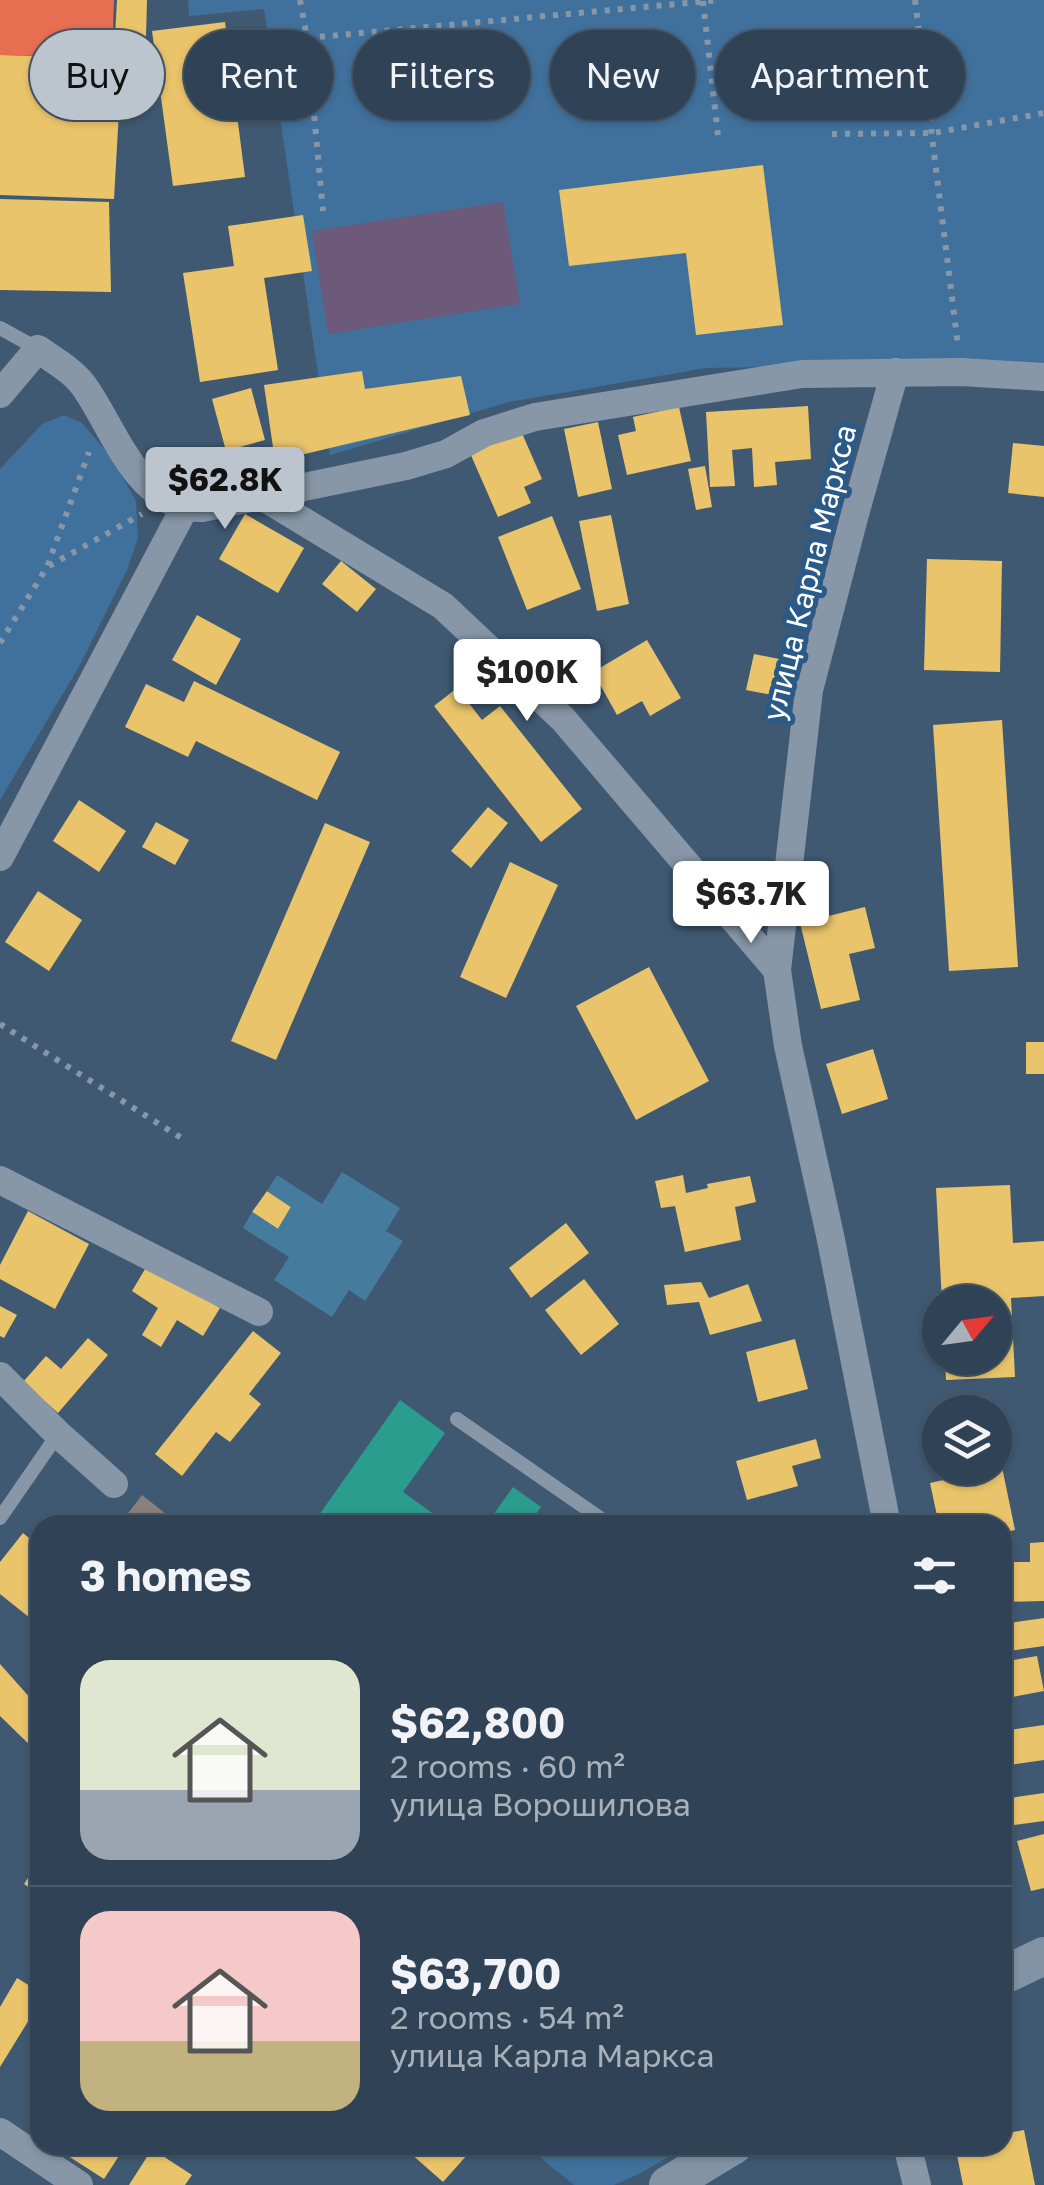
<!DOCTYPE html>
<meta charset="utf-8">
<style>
:root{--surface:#304356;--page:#3c4e60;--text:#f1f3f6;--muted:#a8b0b9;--line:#4b5c6c;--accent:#bcc5ce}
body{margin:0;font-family:"Golos Text",sans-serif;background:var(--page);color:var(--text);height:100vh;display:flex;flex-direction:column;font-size:38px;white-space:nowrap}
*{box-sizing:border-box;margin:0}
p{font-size:32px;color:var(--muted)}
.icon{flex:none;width:55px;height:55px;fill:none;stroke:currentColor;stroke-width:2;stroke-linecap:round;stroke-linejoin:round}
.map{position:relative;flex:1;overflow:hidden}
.details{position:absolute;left:30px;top:1515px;width:982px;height:640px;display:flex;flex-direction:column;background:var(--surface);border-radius:30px;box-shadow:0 2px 8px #0004,0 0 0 2px var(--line)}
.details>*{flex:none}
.top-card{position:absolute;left:30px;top:30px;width:985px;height:90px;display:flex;gap:20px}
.needle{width:65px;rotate:61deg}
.tools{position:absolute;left:922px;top:1285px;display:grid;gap:20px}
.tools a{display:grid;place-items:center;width:90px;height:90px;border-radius:50%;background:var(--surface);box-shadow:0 2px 8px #0004,0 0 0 2px var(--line);font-size:50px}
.price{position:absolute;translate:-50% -85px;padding:0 22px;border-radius:10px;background:#fff;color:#222;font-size:32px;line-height:65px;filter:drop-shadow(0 2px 5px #0008)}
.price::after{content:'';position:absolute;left:50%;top:60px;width:30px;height:22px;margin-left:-15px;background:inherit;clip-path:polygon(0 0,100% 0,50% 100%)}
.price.selected{background:var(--accent);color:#111}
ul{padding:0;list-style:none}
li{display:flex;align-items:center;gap:30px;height:250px;padding:0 50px}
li+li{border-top:2px solid var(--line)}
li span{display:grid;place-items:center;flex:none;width:280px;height:200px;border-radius:30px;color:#555}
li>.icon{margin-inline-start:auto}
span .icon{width:120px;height:120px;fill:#fffc;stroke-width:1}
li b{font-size:42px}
h2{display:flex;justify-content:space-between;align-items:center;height:120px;padding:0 50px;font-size:42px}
.pill{padding:0 35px;border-radius:45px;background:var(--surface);box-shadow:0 2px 8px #0004,0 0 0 2px var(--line);font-size:35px;line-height:90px}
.pill.selected{background:var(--accent);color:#111}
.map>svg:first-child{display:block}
</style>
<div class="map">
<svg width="1044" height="2185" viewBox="0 0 1044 2185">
<rect width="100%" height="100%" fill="#405972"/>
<!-- green -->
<path fill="#40709c" d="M188 0H1044V368L974 363 706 368 509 402 330 455 264 9 189 16Z
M64 415 82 423 111 457 136 501 138 538 127 570 81 663 0 800V469L42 424Z
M525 2145H689L639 2174 614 2185H574Z"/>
<!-- homes -->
<path fill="#e9c46a" d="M117 0H147L146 37 115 36Z
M225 22 245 177 173 186 152 31Z
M0 55 122 58 114 199 0 195Z
M763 165 783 325 696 335 686 253 569 266 559 190Z
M0 199 109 202 111 292 0 290Z
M303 215 312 271 264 278 278 370 200 382 183 273 234 266 228 226Z
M362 371 365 389 461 376 470 415 275 461 264 385Z
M251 388 265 440 226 451 212 399Z
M808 406 811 459 775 462 777 485 754 487 752 448 732 450 735 486 710 487 706 412Z
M679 407 691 461 627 475 618 435 636 431 633 417Z
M598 422 612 489 578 497 564 429Z
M521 431 542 479 524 487 531 503 498 517 470 453Z
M1013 443 1044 446V497L1008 493Z
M705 466 712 507 696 510 688 469Z
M245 514 304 548 278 593 219 559Z
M611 515 629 604 597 611 579 521Z
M552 516 581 589 527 610 498 537Z
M927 559 1002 561 1000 672 924 670Z
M341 561 376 589 357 612 322 584Z
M197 615 241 639 216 685 172 660Z
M647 640 681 698 650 716 642 701 617 715 593 672Z
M754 654 789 661 782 697 746 690Z
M194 681 340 752 317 800 196 741 188 757 125 727 146 684 184 702Z
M457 688 482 720 500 706 582 809 541 842 434 706Z
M1002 720 1018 967 949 971 933 725Z
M79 800 126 831 99 872 53 841Z
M488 807 508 823 471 868 451 851Z
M156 822 189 840 175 865 142 847Z
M325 823 370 842 276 1060 231 1041Z
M510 862 558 885 506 998 460 977Z
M38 891 82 920 49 971 5 942Z
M865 907 875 948 849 954 860 1000 821 1009 800 923Z
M649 967 709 1081 636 1120 576 1006Z
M1026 1042H1044V1074H1026Z
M873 1049 888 1099 842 1114 826 1064Z
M683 1175 686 1193 708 1188 707 1184 750 1176 756 1202 735 1207 741 1240 685 1252 675 1206 661 1208 655 1181Z
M1010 1185 1013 1243 1044 1241V1296L1011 1298 1015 1377 946 1380 945 1358H995V1302H942L936 1188Z
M267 1191 291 1207 278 1229 252 1212Z
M28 1211 89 1244 55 1309 0 1279V1265Z
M566 1223 589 1253 531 1298 509 1268Z
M148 1264 220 1308 203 1336 177 1320 161 1347 142 1335 158 1308 132 1291Z
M584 1279 619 1324 581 1355 545 1310Z
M701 1282 709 1298 748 1284 762 1321 710 1335 699 1302 667 1305 664 1285Z
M0 1306 17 1315 4 1338 0 1336Z
M253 1331 281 1353 249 1394 261 1404 230 1442 216 1432 182 1476 155 1454Z
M88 1338 108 1355 58 1413 23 1382 46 1356 61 1369Z
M795 1339 808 1389 758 1402 746 1352Z
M816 1439 821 1458 792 1466 798 1486 747 1500 736 1461Z
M1002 1467 1015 1530 1002 1533V1525H939L930 1483Z
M23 1533 40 1547V1626L0 1594V1562Z
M1044 1542V1601L1002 1602V1562H1030V1543Z
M1044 1618V1646L1002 1652V1624Z
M1037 1656 1044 1691 1002 1699V1662Z
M0 1664 40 1709V1744L35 1750 0 1716Z
M1044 1725V1760L1003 1766 1002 1731Z
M1044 1793V1821L1014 1825 1010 1798Z
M1044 1834V1888L1031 1891 1017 1841Z
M37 1864 40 1866V1895L24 1884Z
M17 1978 40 1992V2002L0 2067V2007Z
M1024 2130 1035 2185H963L955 2145H1002V2134Z
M66 2145H126L104 2179 62 2152Z
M401 2145H476L443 2182Z
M152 2149 192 2175 185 2185H129Z"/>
<!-- shops -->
<path fill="#e76f51" d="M0 0H114L112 57 0 55Z"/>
<!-- offices -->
<path fill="#6d597a" d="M503 202 520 304 328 334 312 231Z"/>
<!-- schools -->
<path fill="#2a9d8f" d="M400 1400 445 1433 403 1492 449 1525H312Z
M513 1487 541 1507 528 1525H486Z"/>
<!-- public -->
<path fill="#457b9d" d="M342 1172 400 1208 386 1231 403 1241 365 1301 349 1290 332 1317 274 1280 289 1257 243 1228 252 1212 278 1229 291 1207 267 1191 277 1175 322 1204Z"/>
<!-- industry -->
<path fill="#8a817c" d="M142 1495 180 1525H119Z"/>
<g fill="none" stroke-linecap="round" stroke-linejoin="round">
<!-- path -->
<path stroke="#8797a8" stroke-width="6" stroke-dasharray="5 8" stroke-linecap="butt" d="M300 0 307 38 323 211
M915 0 958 346
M703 1 718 136
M307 38 720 0
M832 134 933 133 1044 113
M49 566 142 514
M0 643 47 567 89 452
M0 1024 183 1139"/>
<!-- lane -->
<path stroke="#8797a8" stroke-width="14" d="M0 328 38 349
M457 1419 610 1525
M0 1518 58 1434"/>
<!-- street -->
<path stroke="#8797a8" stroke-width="28" d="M0 394 38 349C55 361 75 372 86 389 115 432 132 490 185 507L0 857
M260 495 443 606 563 719 777 970
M185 507 202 508 406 466 446 454 484 433 535 417 802 374 961 372 1044 377
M0 1180 259 1312
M0 1376 58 1434 114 1484
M887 1525 830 1235 788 1046 777 970 809 690 855 514 895 372
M0 2132 79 2185
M907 2145 917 2185"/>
<!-- secondary -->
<path stroke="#8193a4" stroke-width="38" d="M1002 1976 1044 1956
M668 2185 734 2145"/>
</g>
<g text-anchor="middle" stroke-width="10" stroke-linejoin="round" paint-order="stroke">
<!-- street labels -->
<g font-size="30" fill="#fff" stroke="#2b5a87">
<text transform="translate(810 573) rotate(-76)" y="10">улица Карла Маркса</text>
</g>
</g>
</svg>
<div class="tools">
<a><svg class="needle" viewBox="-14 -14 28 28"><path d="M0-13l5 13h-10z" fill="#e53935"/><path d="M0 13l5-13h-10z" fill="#a8b0b9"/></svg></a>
<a><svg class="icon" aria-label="layers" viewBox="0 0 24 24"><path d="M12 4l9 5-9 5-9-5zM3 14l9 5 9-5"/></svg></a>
</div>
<b class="price selected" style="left:225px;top:532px">$62.8K</b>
<b class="price" style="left:527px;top:724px">$100K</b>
<b class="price" style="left:751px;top:946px">$63.7K</b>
<div class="top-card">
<a class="pill selected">Buy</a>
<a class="pill">Rent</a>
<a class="pill">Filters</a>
<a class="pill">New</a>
<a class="pill">Apartment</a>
</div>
<section class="details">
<h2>3 homes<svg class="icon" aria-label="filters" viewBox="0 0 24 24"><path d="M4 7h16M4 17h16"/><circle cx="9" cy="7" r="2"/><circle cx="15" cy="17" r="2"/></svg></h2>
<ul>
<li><span style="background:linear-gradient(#dfe7d0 65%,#9aa5b1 0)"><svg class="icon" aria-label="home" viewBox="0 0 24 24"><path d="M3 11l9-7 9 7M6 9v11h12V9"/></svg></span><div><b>$62,800</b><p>2 rooms · 60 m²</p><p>улица Ворошилова</p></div></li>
<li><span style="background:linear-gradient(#f6c9c9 65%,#c2b280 0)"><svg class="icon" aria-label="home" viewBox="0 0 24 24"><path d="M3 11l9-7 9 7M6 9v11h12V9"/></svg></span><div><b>$63,700</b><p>2 rooms · 54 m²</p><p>улица Карла Маркса</p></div></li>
</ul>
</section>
</div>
